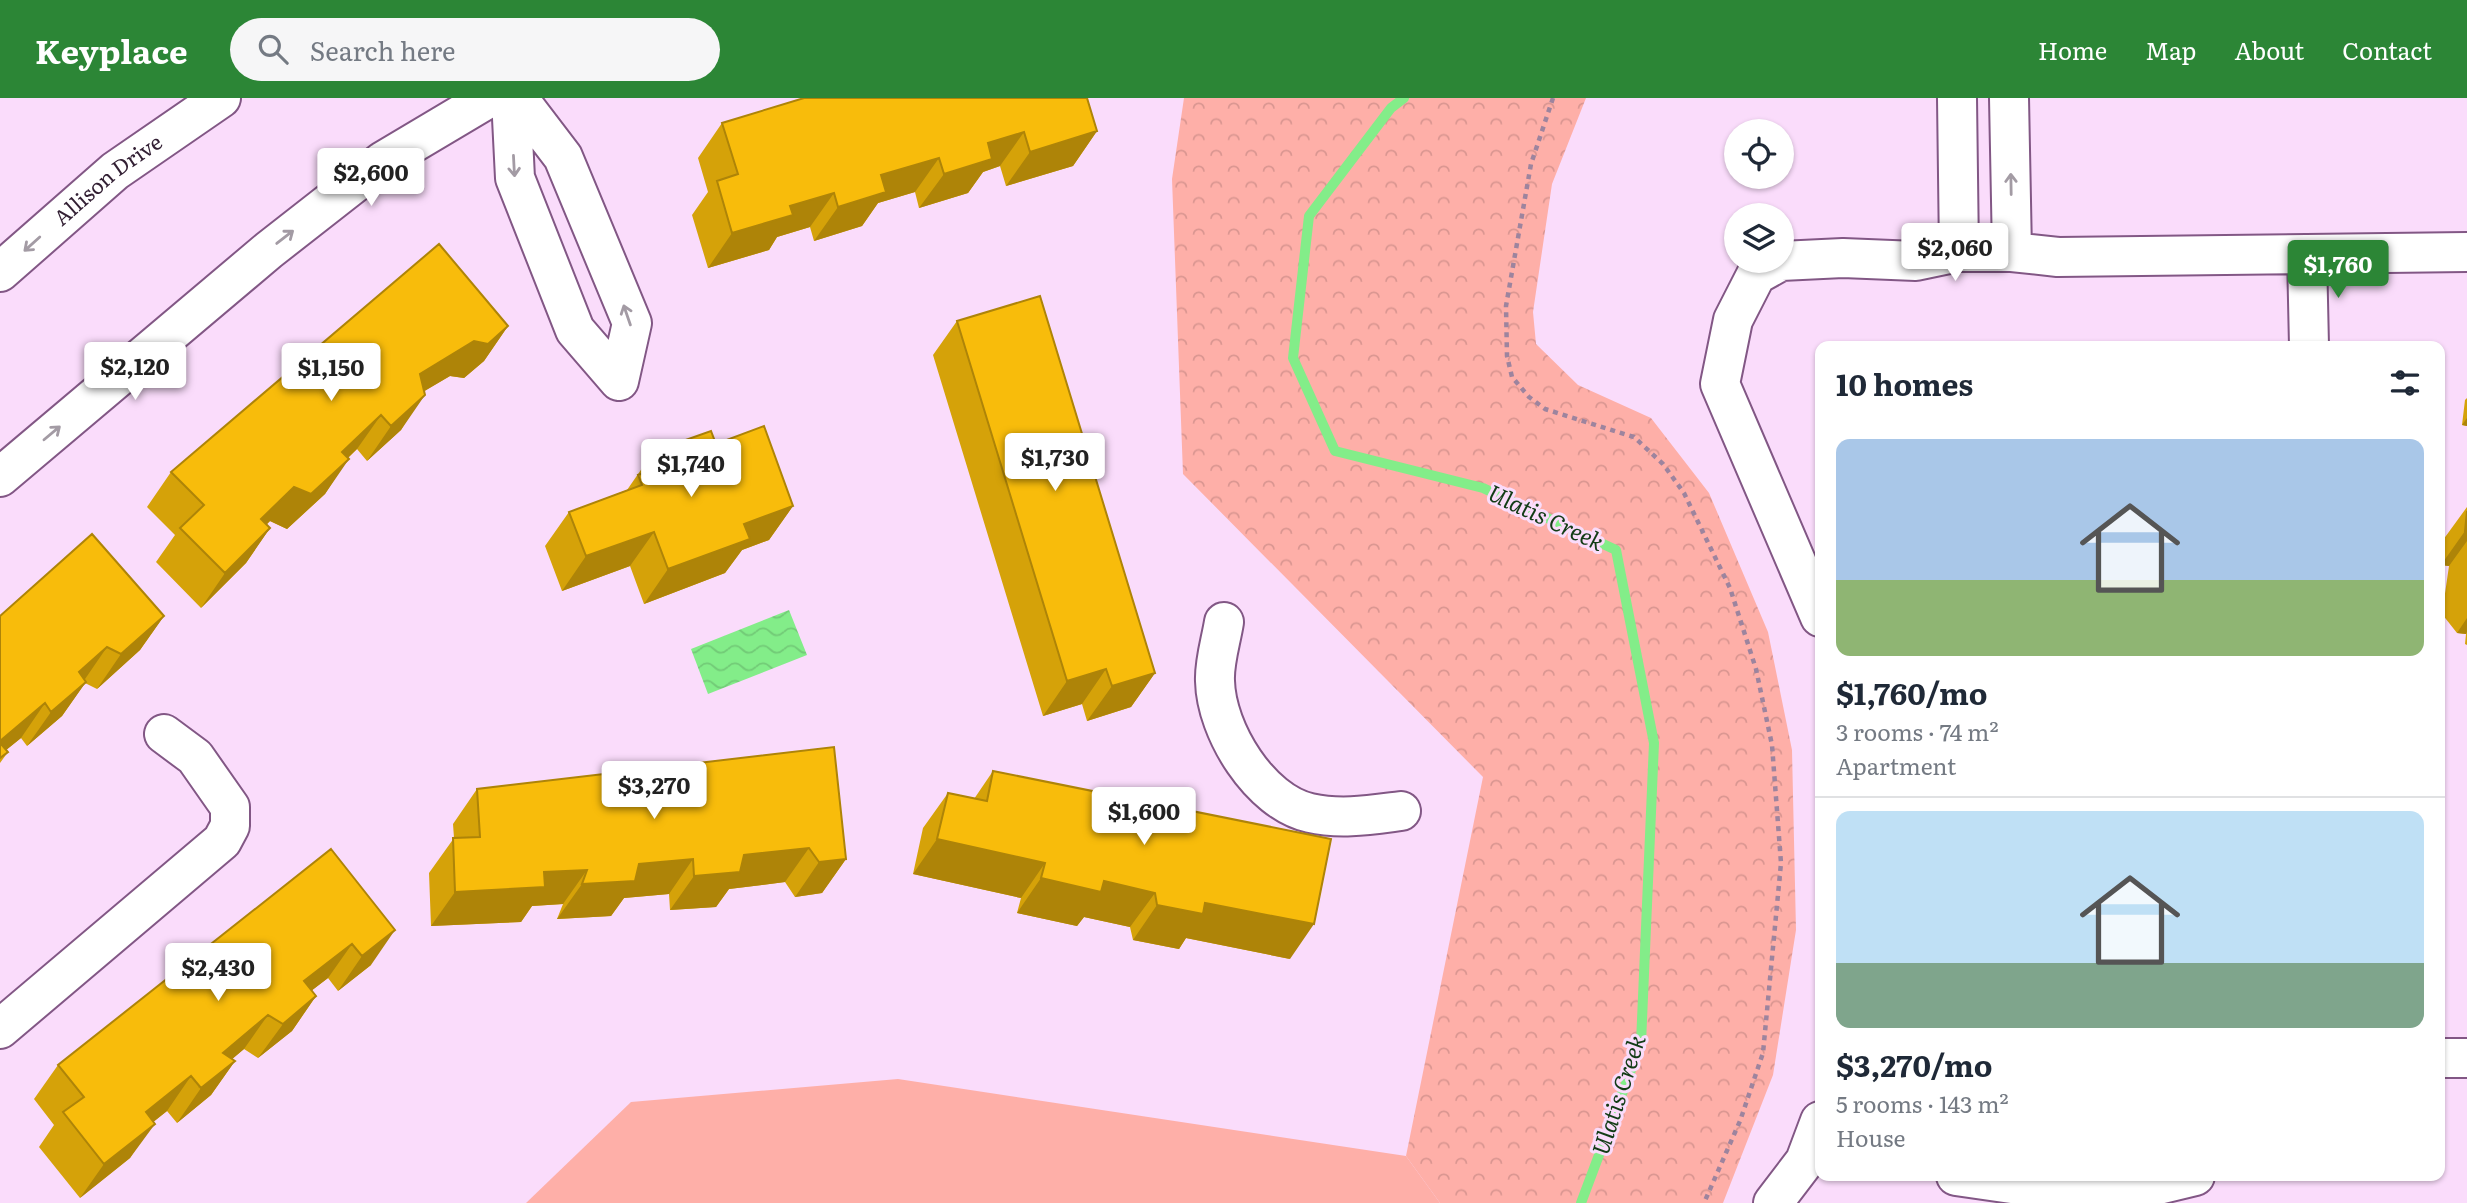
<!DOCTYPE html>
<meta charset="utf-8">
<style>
:root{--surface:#fff;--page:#f6f6f7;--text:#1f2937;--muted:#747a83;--line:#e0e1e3;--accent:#2c8636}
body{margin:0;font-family:Literata,serif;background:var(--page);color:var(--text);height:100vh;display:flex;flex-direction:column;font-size:26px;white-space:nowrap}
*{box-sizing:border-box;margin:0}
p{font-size:23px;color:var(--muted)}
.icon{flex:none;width:38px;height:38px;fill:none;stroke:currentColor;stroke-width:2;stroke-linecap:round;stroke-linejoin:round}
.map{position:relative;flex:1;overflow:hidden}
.sheet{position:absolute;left:1815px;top:243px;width:630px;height:840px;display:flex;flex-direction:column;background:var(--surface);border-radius:14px;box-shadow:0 2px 5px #0004}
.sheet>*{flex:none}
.controls{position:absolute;left:1724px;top:21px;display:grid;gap:14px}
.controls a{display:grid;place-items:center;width:70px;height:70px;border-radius:50%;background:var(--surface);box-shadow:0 2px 5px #0004;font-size:35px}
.price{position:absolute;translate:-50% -60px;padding:0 16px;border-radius:7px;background:#fff;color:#222;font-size:23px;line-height:46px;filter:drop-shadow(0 2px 4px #0008)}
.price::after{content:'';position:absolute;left:50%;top:42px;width:21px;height:16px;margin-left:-10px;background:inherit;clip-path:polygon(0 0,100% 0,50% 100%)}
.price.current{background:var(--accent);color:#fff}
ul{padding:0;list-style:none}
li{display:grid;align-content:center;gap:14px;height:371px;padding:0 21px}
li+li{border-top:2px solid var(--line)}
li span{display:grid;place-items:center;height:217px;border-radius:14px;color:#555}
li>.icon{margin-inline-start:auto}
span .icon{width:126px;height:126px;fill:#fffc;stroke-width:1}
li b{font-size:30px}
h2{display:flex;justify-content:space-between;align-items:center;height:84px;padding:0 21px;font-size:30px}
header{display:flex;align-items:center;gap:42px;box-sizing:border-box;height:98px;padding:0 35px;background:var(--accent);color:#fff}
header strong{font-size:33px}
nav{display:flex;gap:38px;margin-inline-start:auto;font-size:24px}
.search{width:490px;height:63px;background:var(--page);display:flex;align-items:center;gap:18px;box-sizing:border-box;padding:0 24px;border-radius:38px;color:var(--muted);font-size:26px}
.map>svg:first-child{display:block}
</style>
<header>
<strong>Keyplace</strong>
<div class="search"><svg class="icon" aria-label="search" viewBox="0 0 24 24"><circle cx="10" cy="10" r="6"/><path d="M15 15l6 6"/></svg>Search here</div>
<nav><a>Home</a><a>Map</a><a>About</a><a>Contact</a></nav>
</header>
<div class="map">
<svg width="2467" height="1105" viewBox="0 0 2467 1105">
<defs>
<pattern id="forest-crowns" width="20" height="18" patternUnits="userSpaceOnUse" patternTransform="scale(1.75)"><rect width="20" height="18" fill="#feafa8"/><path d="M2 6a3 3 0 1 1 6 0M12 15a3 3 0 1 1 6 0" fill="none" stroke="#da9691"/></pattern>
<pattern id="water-waves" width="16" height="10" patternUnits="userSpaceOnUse" patternTransform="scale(1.75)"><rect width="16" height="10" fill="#83ed89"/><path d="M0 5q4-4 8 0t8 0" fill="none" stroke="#72cb77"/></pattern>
</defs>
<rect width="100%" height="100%" fill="#fadcfb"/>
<!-- grass -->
<path fill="#feafa8" d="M898 981 1406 1058 1440 1105H526L631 1004Z"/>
<!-- forest -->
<path fill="url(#forest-crowns)" d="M1184 0H1586L1552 86 1533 214 1536 246 1578 287 1651 320 1709 395 1768 534 1792 652 1796 832 1773 977 1723 1105H1440L1406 1058 1483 679 1183 376 1172 81Z"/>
<!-- water -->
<path fill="url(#water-waves)" d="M789 512 807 557 708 596 691 551Z"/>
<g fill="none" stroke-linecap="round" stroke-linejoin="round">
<!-- stream -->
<path stroke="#83ed89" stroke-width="10" d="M1404 0 1391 10 1309 118 1293 260 1335 353 1483 390 1616 452 1654 645 1641 945 1581 1105"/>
<!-- minor casing -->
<g stroke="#825785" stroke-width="42">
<path id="minor" d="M511 0 515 80 575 232 619 283
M518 0 563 59 632 225 619 283
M1957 0 1959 154
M2009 0 2012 154
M2307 157 2309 248
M1820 519 1720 286 1733 222 1756 177 1781 163 1843 160 1916 163 1959 154H2012L2058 159 2467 154
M1224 524C1221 543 1214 564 1215 583 1216 633 1260 704 1310 715 1341 722 1370 717 1401 713
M0 931 222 743 230 728V709L195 659 164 636
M2440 960H2467
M1956 1078 2047 1091 2158 1087 2195 1078
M1773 1105 1805 1063 1820 1023"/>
</g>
<!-- major casing -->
<g stroke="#825785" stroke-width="42">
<g id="major">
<path id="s1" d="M0 174 115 73 221 0"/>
<path d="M0 379 269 152 347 91 383 63 489 0"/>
</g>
</g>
<!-- path -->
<path stroke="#9d849e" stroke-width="4.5" stroke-dasharray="5 5" stroke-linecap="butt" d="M1553 0 1531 66 1506 208 1507 258 1512 279 1529 299 1545 311 1634 339 1663 366 1684 395 1730 490 1756 571 1772 647 1781 765 1763 955 1740 1023 1704 1105"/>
<!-- minor -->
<use href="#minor" stroke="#fff" stroke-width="38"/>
<!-- major -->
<use href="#major" stroke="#fff" stroke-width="38"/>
</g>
<!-- wall -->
<path fill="#d5a209" d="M722 25 1097 33 1073 68 1006 88 1000 68 983 74 968 95 919 110 915 94 878 105 862 128 814 143 810 129 777 139 769 152 708 170 692 117 708 94 698 60Z
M957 223 1155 575 1131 609 1087 623 1082 606 1043 618 933 257Z
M508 228 484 263 464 280 450 278 424 293 401 332 367 363 357 351 348 360 325 396 287 431 270 423 266 427 270 430 246 465 201 510 156 464 175 437 147 409 171 374Z
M2467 300V328L2462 327 2465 302Z
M716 346 793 408 769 442 742 452 725 475 644 506 630 468 562 493 545 448 569 414 627 392 654 353Z
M2467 409V547L2465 546 2466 536 2457 535 2442 516 2449 468 2441 467 2443 442Z
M0 518H164L140 552 97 591 85 585 62 618 27 648 21 640 6 652 8 654 0 665Z
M834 649 846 761 822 795 795 799 785 784 729 791 716 809 670 812 669 796 624 800 611 818 557 821 563 806 532 808 521 824 431 828 429 775 454 740 453 726 477 691Z
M993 673 1290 861 1186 840 1179 851 1133 842 1130 829 1084 819 1077 828 1017 815 1021 800 913 776 923 730 948 695 974 701Z
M331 751 371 867 338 893 328 880 312 892 316 898 292 933 258 960 244 951 232 961 235 963 211 997 177 1025 167 1013 153 1024 130 1060 80 1100 39 1049 54 1027 34 1001 58 967Z"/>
<!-- shaded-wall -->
<path fill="#ae8408" d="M1097 33 1073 68 1006 88 1030 54Z
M1024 34 1000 68 983 74 968 95 919 110 944 76 988 45Z
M939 60 915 94 878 105 862 128 814 143 838 109 881 77Z
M834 95 810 129 777 139 769 152 708 170 732 135 790 108Z
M508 228 484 263 464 280 450 278 396 310 420 276 474 243Z
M425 297 401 332 367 363 391 328Z
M381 317 357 351 318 388 342 354Z
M2467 320V328L2462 327Z
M349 361 325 396 287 431 270 423 237 456 261 421 294 389Z
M793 408 769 442 742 452 725 475 644 506 668 471 744 426Z
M270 430 246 465 201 510 225 475Z
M2465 433H2467V443L2449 468 2441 467Z
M654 434 630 468 562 493 586 458Z
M164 518 140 552 97 591 121 556Z
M2467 520V534L2466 536 2457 535Z
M107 549 83 584 79 574Z
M1106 571 1082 606 1043 618 1067 583Z
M1155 575 1131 609 1087 623 1112 588Z
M86 584 62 618 27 648 51 614Z
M45 605 21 640 0 657V643Z
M937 741 1045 765 1021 800 913 776Z
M809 750 785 784 729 791 716 809 670 812 694 778 744 757Z
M693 761 669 796 624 800 611 818 557 821 582 786 639 766Z
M846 761 822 795 795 799 819 764Z
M587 772 563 806 532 808 521 824 431 828 455 794 544 774Z
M1041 780 1104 783 1155 795 1130 829 1084 819 1077 828 1017 815Z
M1205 805 1314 826 1290 861 1186 840 1179 851 1133 842 1157 807Z
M395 832 371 867 338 893 362 858Z
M352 846 328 880 280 917 304 883Z
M316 898 292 933 258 960 283 926Z
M268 917 244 951 198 990 223 955Z
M235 963 211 997 177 1025 201 990Z
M191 978 167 1013 122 1049 146 1014Z
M155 1026 130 1060 80 1100 104 1066Z"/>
<!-- building -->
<path fill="#f8bc0b" stroke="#ae8408" stroke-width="2" d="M804 0H1087L1097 33 1030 54 1024 34 988 45 992 61 944 76 939 60 881 77 886 94 838 109 834 95 790 108 793 117 732 135 717 83 738 76 722 25Z
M439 146 508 228 488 246 474 243 420 276 425 297 391 328 381 317 342 354 349 361 311 396 294 389 261 421 270 430 225 475 180 430 204 407 171 374Z
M1040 198 1155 575 1112 588 1106 571 1067 583 957 223Z
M764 328 793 408 744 426 750 441 668 471 654 434 586 458 569 414 642 387 638 377 660 370 654 353 711 333 716 346Z
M2467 413V433H2465Z
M92 436 164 518 121 556 107 549 79 574 86 584 51 614 45 605 0 643V518Z
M0 645 8 654 0 660Z
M834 649 846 761 819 764 809 750 744 757 740 774 694 778 693 761 639 766 635 783 582 786 587 772 544 774 545 789 455 794 453 740 480 739 477 691Z
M993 673 1331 741 1314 826 1205 805 1203 816 1157 807 1155 795 1104 783 1101 794 1041 780 1045 765 937 741 948 695 987 703Z
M331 751 395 832 362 858 352 846 304 883 316 898 283 926 268 917 223 955 235 963 201 990 191 978 146 1014 155 1026 104 1066 63 1014 84 999 58 967Z"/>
<!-- one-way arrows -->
<defs><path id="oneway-shaft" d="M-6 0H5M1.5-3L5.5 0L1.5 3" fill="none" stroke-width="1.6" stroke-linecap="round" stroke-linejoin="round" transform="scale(1.75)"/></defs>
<g stroke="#a39ba4">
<use href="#oneway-shaft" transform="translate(514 68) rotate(87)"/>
<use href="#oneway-shaft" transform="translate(2011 86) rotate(-91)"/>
<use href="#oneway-shaft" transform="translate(285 139) rotate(-38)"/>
<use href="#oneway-shaft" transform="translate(32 146) rotate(138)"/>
<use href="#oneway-shaft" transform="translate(627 217) rotate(-109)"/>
<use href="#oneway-shaft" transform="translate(52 335) rotate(-40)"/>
</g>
<g text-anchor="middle" stroke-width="6" stroke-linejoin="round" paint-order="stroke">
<!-- street labels -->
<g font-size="21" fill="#332034" stroke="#fadcfb">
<text dy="7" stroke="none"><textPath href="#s1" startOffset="142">Allison Drive</textPath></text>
</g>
<!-- water labels -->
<g font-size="23" font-style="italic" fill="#123c16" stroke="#fadcfb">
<text transform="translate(1546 420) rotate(25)" y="8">Ulatis Creek</text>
<text transform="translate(1619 997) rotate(-72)" y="8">Ulatis Creek</text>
</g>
</g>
</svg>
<div class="controls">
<a><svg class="icon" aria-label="locate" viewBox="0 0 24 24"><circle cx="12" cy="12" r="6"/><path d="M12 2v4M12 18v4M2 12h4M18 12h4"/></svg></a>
<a><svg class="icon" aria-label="layers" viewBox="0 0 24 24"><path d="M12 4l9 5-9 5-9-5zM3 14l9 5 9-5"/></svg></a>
</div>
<b class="price" style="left:371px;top:110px">$2,600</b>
<b class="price" style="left:1955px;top:185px">$2,060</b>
<b class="price current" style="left:2338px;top:202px">$1,760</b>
<b class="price" style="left:135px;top:304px">$2,120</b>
<b class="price" style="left:331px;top:305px">$1,150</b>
<b class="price" style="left:1055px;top:395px">$1,730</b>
<b class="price" style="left:691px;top:401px">$1,740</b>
<b class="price" style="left:654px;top:723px">$3,270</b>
<b class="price" style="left:1144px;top:749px">$1,600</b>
<b class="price" style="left:218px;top:905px">$2,430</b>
<section class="sheet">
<h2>10 homes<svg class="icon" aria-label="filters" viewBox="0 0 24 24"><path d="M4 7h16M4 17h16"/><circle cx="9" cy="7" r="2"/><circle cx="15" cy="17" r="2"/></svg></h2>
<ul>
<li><span style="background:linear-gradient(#a9c7e8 65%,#8fb573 0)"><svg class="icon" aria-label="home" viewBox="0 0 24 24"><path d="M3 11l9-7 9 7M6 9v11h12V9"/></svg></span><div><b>$1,760/mo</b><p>3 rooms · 74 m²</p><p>Apartment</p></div></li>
<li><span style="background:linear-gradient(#bfe0f5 70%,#7fa58c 0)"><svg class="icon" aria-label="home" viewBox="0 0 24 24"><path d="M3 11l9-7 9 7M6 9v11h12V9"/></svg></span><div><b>$3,270/mo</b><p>5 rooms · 143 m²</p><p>House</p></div></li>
</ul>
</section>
</div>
